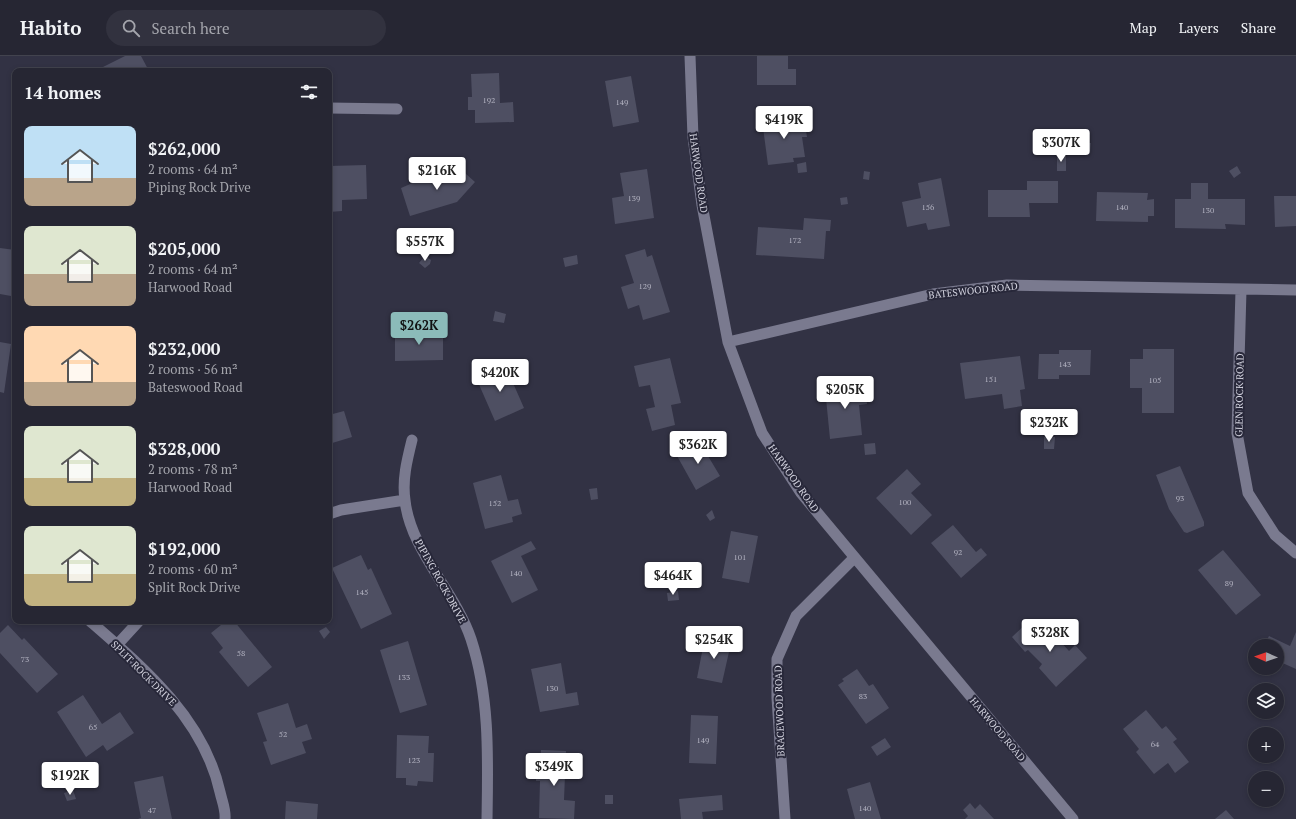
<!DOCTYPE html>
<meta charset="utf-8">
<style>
:root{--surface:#262633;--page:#32323f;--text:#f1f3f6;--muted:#a4a5ac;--line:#42434e;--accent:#8bbbb9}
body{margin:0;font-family:"PT Serif",serif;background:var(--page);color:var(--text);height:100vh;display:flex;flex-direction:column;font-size:15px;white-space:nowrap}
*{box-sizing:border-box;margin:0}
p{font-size:13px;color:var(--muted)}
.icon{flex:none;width:22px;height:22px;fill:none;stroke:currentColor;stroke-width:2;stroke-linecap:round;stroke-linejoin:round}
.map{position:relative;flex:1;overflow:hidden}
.side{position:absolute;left:12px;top:12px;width:320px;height:556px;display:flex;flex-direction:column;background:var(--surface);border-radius:8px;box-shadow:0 2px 6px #0003,0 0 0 1px var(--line)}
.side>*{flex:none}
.needle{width:26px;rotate:272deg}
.buttons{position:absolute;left:1248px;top:583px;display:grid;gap:8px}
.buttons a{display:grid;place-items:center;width:36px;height:36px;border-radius:50%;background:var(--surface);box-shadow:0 2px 6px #0003,0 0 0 1px var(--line);font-size:20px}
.price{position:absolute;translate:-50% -34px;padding:0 9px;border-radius:4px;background:#fff;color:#222;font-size:13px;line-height:26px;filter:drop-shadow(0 1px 2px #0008)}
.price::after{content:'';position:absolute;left:50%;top:24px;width:12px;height:9px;margin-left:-6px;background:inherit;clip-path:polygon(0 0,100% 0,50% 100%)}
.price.current{background:var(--accent);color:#111}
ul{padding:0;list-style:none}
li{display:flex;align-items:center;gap:12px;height:100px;padding:0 12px}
li span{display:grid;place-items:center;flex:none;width:112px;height:80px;border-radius:8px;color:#555}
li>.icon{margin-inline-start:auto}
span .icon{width:48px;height:48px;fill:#fffc;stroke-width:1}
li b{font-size:17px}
h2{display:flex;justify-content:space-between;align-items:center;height:48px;padding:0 12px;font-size:17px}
header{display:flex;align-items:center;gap:24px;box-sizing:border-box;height:56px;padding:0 20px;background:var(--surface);border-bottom:1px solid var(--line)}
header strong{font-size:19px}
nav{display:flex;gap:22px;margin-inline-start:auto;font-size:14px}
.search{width:280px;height:36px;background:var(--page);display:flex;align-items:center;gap:10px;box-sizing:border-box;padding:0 14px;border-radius:22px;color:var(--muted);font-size:15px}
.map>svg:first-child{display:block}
</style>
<header>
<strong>Habito</strong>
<div class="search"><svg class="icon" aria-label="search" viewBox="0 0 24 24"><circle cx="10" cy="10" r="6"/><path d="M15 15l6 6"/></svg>Search here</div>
<nav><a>Map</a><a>Layers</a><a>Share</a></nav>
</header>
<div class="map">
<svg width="1296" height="763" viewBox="0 0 1296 763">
<rect width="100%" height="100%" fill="#323244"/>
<!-- building -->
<path fill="#4e4f62" d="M125 0H141L149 15H105L103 11Z
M757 0H788V13H796V29H757Z
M499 17 500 47 513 46 514 66 475 67V54H468V41H472L471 18Z
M631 20 639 66 613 71 605 25Z
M790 61V64L804 62 807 81H802L805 101 793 102 794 106 768 109 762 64Z
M1078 87H1091L1090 98 1078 97Z
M1057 99 1066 100V115H1057Z
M806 106 807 116 798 117 797 108Z
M366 109 367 143 342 144V155L329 156V110Z
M456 109 475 126 457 146 410 160 401 132 422 123 448 117Z
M1237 110 1241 117 1234 122 1229 115Z
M647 113 654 162 615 168 612 142 624 140 620 117Z
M864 115 870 116 869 124 863 123Z
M941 122 950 170 928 174 926 167 907 171 902 146 921 142 918 127Z
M1027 125H1058V147H1029L1030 161H988V134H1027Z
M1191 127H1208V143H1245V169L1225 168 1226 173 1175 172V143H1191Z
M1097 136 1148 137 1147 144 1154 143V160H1148V166L1096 165Z
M1274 140H1296V170L1275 171Z
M847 141 848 148 841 149 840 142Z
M804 162 831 164 830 175H826L824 203 756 199 758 171 803 174Z
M0 192 15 194V219L11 240 0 238Z
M645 193 647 201 652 199 670 256 643 264 639 249 628 253 621 231 634 227 625 199Z
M577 199 578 208 565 211 563 202Z
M425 200 431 204 430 208 425 212 419 207Z
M495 255 506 258 504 267 493 265Z
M395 275H443V304L395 305Z
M0 286 11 288 4 337 0 336Z
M1143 293H1174V357H1142V332H1130V303H1143Z
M1059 294H1091L1090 319H1059V323H1038L1039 298H1059Z
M1020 300 1025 333 1020 334 1022 350 1004 353 1002 338 965 343 960 307Z
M670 302 681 347 671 349 675 369 652 375 646 353 655 351 650 329 639 331 634 310Z
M499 306 509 329 513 327 524 352 495 365 477 324 487 321 483 313Z
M864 328 867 348 859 349 862 379 830 383 825 332Z
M344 355 352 381 329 388V359Z
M1044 381H1055L1054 393H1044Z
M699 385 720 420 696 434 676 398Z
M875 387 876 398 865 399 864 388Z
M1180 410 1204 466V470L1187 477 1184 476 1169 453 1156 419Z
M907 413 921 428 911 437 932 459 911 479 876 442Z
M501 419 508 445 518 443 522 458 512 461 513 466 485 473 473 427Z
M597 432 598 443 591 444 589 433Z
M712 454 715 462 710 465 706 459Z
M953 469 976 496 981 492 987 499 961 522 931 487Z
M731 475 758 480 749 527 722 522Z
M531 485 536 493 521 500 538 534 512 547 491 505Z
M1223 494 1261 539 1236 559 1198 514Z
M361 499 368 514 371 512 392 558 361 573 332 512Z
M678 535 679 544 668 545 667 537Z
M226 565H234L272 611 248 631 219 596 223 592 211 577Z
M1029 565 1043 579 1049 573 1069 595 1075 589 1087 602 1056 631 1039 612 1042 608 1028 594 1025 596 1012 581Z
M8 569 22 584 24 582 58 618 37 637 0 597V577Z
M326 571 330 576 324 583 319 575Z
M1296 576V613L1278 605 1277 609V590H1264L1269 580 1290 590Z
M705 581 731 587 722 627 697 622Z
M408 585 427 649 400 657 380 594Z
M561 607 566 638 577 636 579 649 540 656 531 613Z
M857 613 869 630 873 628 889 652 866 668 838 629 844 625 842 623Z
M83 639 102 668 120 656 134 677 107 695 103 689 86 701 57 656Z
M288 647 296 672 307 668 312 683 302 686 306 697 271 709 263 686 267 685 257 657Z
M1146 654 1162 673 1166 670 1177 683 1173 686 1189 706 1175 717 1168 707 1154 718 1136 696 1139 693 1123 673Z
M691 659 718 660 716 708 689 707Z
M397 679 429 680 428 697H434L433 726 418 725 417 730 406 729V722H396Z
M885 682 891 691 877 700 871 691Z
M541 694 566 695 564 744 575 745 574 763 539 762 540 725H536V719H540Z
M163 720 172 763H138L141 762 134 726Z
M870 726 881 763H855L847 733Z
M73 734 76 743 67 745 64 737Z
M605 739H613V748H605Z
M722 739 723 754 702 756 703 763H681L679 743Z
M286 745 318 748 317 763H285Z
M970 747 975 753 980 748 994 763H965L968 760 963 754Z
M1226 754 1234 763H1215Z"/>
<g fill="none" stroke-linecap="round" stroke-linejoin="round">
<!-- minor -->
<path stroke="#7a7a8f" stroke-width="11" d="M690 0 693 81 702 149 728 286 762 377 801 437 1073 763
M329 52 397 53
M1241 234 1237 377 1248 437 1275 479 1296 497
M728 286 933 238 1007 229 1296 234
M412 384C407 404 402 424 405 444 410 494 455 535 471 583 490 641 488 703 487 763
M329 458 341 454 405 444
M90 565C144 612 204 663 220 736 222 745 226 754 225 763
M117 589 139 565
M785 763 777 642V603L796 560 854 502"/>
</g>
<g text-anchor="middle" stroke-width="4" stroke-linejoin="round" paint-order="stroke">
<!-- number labels -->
<g font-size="8" fill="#b2b2c0">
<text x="489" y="47">192</text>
<text x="622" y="49">149</text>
<text x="634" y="145">139</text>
<text x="928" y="154">156</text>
<text x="1122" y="154">140</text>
<text x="1208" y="157">130</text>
<text x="795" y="187">172</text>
<text x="645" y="233">129</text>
<text x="1065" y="311">143</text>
<text x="991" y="326">151</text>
<text x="1155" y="327">105</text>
<text x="1180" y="445">93</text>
<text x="905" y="449">100</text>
<text x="495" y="450">152</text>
<text x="958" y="499">92</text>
<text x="740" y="504">101</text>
<text x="516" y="520">140</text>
<text x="1229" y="530">89</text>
<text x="362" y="539">145</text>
<text x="241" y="600">58</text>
<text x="25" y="606">73</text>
<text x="404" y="624">133</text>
<text x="552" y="635">130</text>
<text x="863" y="643">83</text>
<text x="93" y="674">65</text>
<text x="283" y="681">52</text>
<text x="703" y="687">149</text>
<text x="1155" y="691">64</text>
<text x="414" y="707">123</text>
<text x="865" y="755">140</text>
<text x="152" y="757">47</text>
</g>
<!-- street labels -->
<g font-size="10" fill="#d3d3df" stroke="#28283a">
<text transform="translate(699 117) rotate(82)" y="4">HARWOOD ROAD</text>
<text transform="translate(973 234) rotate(-6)" y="4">BATESWOOD ROAD</text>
<text transform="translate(1239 339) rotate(-89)" y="4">GLEN ROCK ROAD</text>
<text transform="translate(794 422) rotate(55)" y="4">HARWOOD ROAD</text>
<text transform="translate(441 525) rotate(61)" y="4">PIPING ROCK DRIVE</text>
<text transform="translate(144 617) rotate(45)" y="4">SPLIT ROCK DRIVE</text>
<text transform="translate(779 655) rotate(-92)" y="4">BRACEWOOD ROAD</text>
<text transform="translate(998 673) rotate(50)" y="4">HARWOOD ROAD</text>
</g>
</g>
</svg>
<div class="buttons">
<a><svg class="needle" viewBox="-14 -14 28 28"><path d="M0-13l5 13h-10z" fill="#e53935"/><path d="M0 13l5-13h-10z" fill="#a4a5ac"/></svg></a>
<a><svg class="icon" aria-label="layers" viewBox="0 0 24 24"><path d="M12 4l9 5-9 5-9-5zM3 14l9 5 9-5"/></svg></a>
<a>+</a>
<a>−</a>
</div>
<b class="price" style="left:784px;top:84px">$419K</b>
<b class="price" style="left:1061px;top:107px">$307K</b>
<b class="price" style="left:437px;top:135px">$216K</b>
<b class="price" style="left:425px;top:206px">$557K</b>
<b class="price current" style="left:419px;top:290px">$262K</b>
<b class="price" style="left:500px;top:337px">$420K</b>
<b class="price" style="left:845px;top:354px">$205K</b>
<b class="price" style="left:1049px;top:387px">$232K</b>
<b class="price" style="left:698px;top:409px">$362K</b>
<b class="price" style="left:673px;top:540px">$464K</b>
<b class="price" style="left:1050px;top:597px">$328K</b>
<b class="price" style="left:714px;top:604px">$254K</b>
<b class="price" style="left:554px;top:731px">$349K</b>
<b class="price" style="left:70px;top:740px">$192K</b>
<section class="side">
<h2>14 homes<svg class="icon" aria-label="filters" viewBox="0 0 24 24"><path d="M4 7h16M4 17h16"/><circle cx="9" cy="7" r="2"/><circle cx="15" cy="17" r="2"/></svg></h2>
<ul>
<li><span style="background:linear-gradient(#bfe0f5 65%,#b9a48a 0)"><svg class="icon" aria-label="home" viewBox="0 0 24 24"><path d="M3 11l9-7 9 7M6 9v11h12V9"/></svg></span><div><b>$262,000</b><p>2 rooms · 64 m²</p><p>Piping Rock Drive</p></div></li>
<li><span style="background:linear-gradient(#dfe7d0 60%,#b9a48a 0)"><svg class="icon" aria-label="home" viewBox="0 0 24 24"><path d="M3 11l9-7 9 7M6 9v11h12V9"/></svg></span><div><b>$205,000</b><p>2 rooms · 64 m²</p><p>Harwood Road</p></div></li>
<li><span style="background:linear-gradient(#ffd9b3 70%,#b9a48a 0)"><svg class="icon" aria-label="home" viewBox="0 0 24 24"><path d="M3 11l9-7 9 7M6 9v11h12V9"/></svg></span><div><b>$232,000</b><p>2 rooms · 56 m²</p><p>Bateswood Road</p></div></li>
<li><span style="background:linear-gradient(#dfe7d0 65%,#c2b280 0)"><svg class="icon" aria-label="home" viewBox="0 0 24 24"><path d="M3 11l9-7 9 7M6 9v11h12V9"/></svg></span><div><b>$328,000</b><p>2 rooms · 78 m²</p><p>Harwood Road</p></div></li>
<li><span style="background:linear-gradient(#dfe7d0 60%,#c2b280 0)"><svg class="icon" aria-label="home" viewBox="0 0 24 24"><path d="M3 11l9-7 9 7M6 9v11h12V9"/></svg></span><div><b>$192,000</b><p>2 rooms · 60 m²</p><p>Split Rock Drive</p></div></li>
</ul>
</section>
</div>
